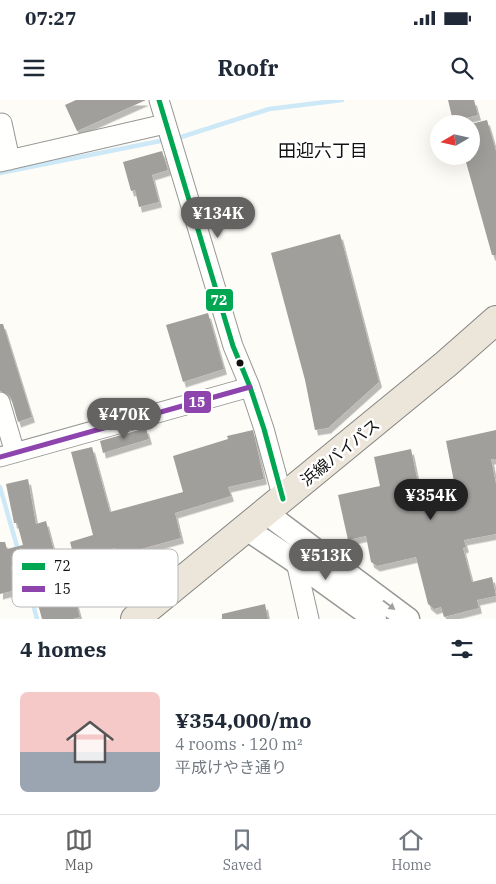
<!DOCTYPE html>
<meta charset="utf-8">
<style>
:root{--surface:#fff;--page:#f6f6f7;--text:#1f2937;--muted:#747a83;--line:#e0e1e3;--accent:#646362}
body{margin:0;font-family:"IBM Plex Serif","Noto Sans JP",serif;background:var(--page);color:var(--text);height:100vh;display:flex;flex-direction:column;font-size:19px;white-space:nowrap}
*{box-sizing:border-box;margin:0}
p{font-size:16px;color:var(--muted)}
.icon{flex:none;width:28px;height:28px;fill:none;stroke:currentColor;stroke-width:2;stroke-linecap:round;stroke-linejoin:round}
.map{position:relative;height:519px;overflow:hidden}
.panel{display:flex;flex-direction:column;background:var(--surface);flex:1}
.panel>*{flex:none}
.needle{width:32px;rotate:261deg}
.buttons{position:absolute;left:430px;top:15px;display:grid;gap:10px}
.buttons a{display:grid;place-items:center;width:50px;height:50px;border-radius:50%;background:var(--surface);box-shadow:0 5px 20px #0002;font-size:25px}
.price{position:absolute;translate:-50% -42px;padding:0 11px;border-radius:18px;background:var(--accent);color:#fff;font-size:16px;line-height:32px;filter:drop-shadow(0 1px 2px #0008)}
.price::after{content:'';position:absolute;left:50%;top:30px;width:15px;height:11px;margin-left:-8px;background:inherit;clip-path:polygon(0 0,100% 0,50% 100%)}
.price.current{background:#222;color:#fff}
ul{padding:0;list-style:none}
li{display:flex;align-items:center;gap:15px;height:125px;padding:0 20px}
li span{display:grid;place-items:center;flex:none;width:140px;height:100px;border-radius:8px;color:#555}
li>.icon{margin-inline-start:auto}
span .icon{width:60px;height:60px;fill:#fffc;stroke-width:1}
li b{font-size:21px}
h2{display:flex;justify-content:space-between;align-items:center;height:60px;padding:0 20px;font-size:21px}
.status{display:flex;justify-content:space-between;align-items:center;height:35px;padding:0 25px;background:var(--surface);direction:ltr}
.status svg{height:14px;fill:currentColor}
header{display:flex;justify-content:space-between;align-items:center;height:65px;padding:0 20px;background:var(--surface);font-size:22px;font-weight:700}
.menu{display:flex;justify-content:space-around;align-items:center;height:70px;border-top:1px solid var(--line);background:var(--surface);font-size:14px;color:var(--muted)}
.menu a{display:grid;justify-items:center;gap:2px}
.menu .current{color:var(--accent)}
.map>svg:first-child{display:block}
</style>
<div class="status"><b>07:27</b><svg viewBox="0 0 49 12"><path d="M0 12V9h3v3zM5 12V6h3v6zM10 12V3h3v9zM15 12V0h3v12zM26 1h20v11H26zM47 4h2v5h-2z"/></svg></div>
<header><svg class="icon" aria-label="menu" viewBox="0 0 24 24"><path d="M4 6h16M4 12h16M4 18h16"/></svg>Roofr<svg class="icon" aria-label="search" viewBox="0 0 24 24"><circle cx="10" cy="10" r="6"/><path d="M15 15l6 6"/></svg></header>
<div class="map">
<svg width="496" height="519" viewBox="0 0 496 519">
<defs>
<filter id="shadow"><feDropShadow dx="3" dy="5.5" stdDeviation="0" flood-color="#0004"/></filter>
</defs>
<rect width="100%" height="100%" fill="#fdfcf7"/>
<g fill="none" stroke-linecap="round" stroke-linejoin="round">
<!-- stream -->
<path stroke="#cde8f7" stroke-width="4.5" d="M175 39 269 9 342 0
M0 73 165 40
M0 387 18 450
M21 460 37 519"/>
</g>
<!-- building -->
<path fill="#a19f9c" filter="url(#shadow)" d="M76 0H146L77 31 65 5Z
M448 0H474L478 15 453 21Z
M487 20 496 51V155H492L466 62 471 60V24Z
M162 51 168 70 152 75 159 102 139 107 135 90 131 91 123 62Z
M340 134 379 282 328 328 315 330 305 280 271 153Z
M208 213 224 269 183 282 166 225Z
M0 224H3L32 317 18 322 11 298 7 294 0 291Z
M146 328 149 339 103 353 100 341Z
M253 330 264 379 228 387 231 396 175 413 181 438 141 449 149 477 125 483 115 448 93 455 100 481 82 486 70 442 93 435 71 352 92 347 110 412 183 392 173 356 228 339 227 336Z
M496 330V359H491L496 384V434L464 440 466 447 463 448 472 482 492 477 496 496 477 500 479 508 444 517 441 507 434 509 428 504 416 457 377 466 371 462 366 436 348 440 338 395 380 386 374 357 411 349 422 403 457 397 446 341Z
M28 379 36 424 46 421 55 455 11 467 16 490 0 494V442H5L7 449 23 445 17 423H14L6 384Z
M72 487 80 517 73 519H42L36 497Z
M265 504 268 519H222V514Z"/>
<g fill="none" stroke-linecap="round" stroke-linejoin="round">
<!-- minor casing -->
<g stroke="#979795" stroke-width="21">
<path id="minor" d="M159 0 233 246 250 287 264 329 283 399
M2 23 10 60
M0 62 165 24
M0 302 15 353
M0 357 250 287
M296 462 309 519"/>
</g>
<!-- tertiary casing -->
<g stroke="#979795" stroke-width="25">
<path id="tertiary" d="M266 413 408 519
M245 428 296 462 375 519"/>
</g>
<!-- trunk casing -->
<g stroke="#858482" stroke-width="30">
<path id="trunk" d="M135 519 446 264 496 220"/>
</g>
<!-- minor -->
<use href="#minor" stroke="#fffffe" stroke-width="19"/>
<!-- tertiary -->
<use href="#tertiary" stroke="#fffffe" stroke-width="22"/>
<!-- trunk -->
<use href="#trunk" stroke="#ece5da" stroke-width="28"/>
<!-- bus-1 casing -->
<g stroke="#fff" stroke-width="9">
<path id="bus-1" d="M159 0 233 246 250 287 264 329 283 399"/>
</g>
<!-- bus-2 casing -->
<g stroke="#fff" stroke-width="9">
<path id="bus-2" d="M0 357 250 287"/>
</g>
<!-- bus-1 -->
<use href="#bus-1" stroke="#00a651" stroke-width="5"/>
<!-- bus-2 -->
<use href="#bus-2" stroke="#8e44ad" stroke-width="5"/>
</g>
<!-- one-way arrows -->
<defs><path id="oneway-solid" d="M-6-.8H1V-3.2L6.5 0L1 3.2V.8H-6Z" transform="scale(1.25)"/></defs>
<use fill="#a0a09f" href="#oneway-solid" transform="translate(389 505) rotate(37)"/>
<!-- markers -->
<circle fill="#111" stroke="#fff" stroke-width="2" cx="240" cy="263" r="4.5"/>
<g text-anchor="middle" stroke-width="5" stroke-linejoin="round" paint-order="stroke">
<!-- street labels -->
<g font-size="16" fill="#111" stroke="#fff">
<text transform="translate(340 352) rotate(-39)" y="6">浜線バイパス</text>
</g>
<!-- neighbourhood labels -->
<g font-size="18" fill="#111" stroke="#fff">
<text x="323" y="57">田迎六丁目</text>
</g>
</g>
<!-- legend -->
<rect x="12" y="449" width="166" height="58" rx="8" fill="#fff" stroke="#b8b8b8" stroke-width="1"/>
<rect x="22" y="463" width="23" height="7" fill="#00a651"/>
<rect x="22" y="486" width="23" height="6" fill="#8e44ad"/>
<g font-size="14" fill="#111">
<text x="54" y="471">72</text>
<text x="54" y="494">15</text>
</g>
<g stroke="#fff" stroke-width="2">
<rect x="205" y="188" width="29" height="24" rx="5" fill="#00a651"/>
<rect x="183" y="290" width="29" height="24" rx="5" fill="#8e44ad"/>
</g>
<g font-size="14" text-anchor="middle" font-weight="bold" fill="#fff">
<text x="219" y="205">72</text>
<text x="197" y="307">15</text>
</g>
</svg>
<div class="buttons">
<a><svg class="needle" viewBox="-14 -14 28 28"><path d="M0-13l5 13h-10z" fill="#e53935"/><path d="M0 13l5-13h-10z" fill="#747a83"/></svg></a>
</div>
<b class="price" style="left:218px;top:139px">¥134K</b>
<b class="price" style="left:124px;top:340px">¥470K</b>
<b class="price current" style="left:431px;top:421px">¥354K</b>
<b class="price" style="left:326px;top:481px">¥513K</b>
</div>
<section class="panel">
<h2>4 homes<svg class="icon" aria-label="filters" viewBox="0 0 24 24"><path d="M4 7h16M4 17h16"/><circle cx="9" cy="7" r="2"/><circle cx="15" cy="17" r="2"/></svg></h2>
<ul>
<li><span style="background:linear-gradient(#f6c9c9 60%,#9aa5b1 0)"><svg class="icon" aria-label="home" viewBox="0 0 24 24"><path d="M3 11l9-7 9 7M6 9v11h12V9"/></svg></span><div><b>¥354,000/mo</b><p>4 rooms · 120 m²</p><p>平成けやき通り</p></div></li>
</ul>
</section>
<nav class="menu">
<a class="current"><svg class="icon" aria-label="map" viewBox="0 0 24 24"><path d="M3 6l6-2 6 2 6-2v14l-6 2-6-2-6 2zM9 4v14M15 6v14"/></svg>Map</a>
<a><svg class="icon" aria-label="saved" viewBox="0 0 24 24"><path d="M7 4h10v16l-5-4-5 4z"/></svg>Saved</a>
<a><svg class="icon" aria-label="home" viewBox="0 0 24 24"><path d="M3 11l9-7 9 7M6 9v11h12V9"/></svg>Home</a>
</nav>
